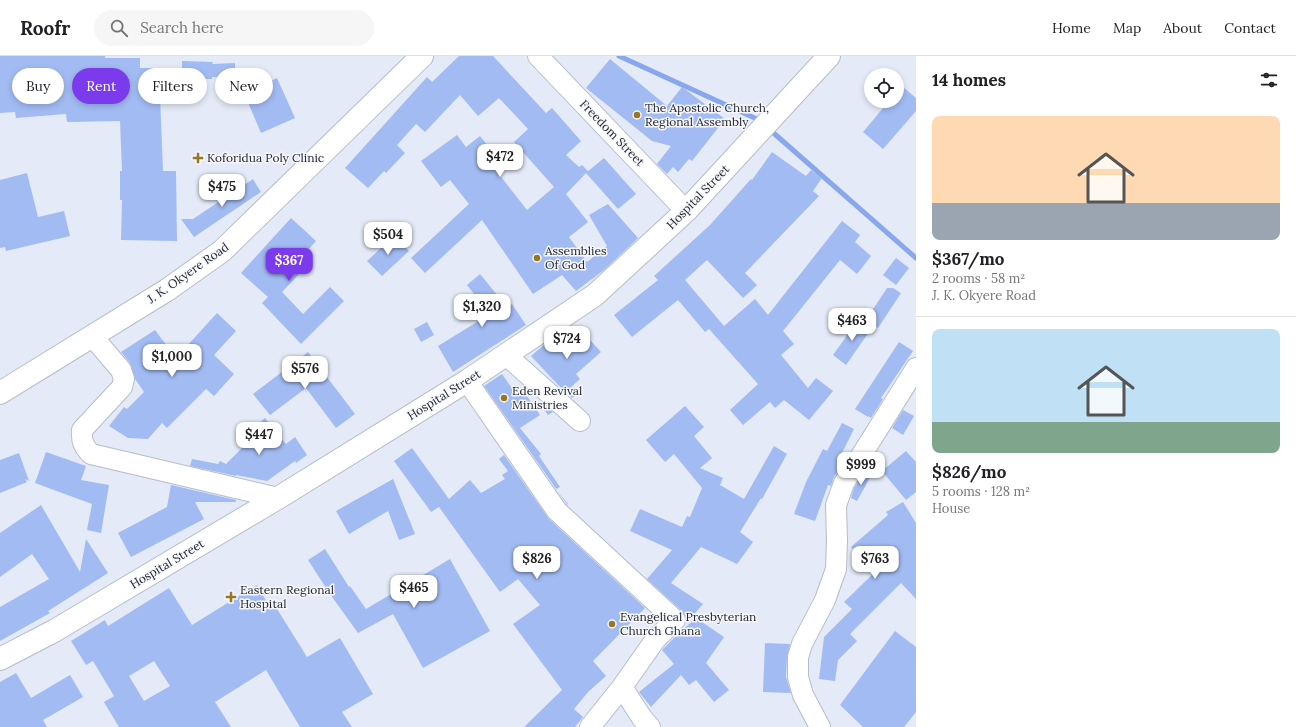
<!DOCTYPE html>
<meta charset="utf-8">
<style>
:root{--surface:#fff;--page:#f6f6f6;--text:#202124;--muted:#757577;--line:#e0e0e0;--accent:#7c3aed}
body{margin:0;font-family:Lora,serif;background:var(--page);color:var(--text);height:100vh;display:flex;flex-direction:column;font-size:15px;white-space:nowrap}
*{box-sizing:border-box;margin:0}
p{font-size:13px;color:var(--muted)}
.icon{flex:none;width:22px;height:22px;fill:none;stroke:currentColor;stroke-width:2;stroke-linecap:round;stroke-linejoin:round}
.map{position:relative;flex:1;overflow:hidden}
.side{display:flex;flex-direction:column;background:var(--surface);width:380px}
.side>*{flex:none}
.guide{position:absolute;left:12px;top:12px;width:380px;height:36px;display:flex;gap:8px}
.buttons{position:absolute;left:864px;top:12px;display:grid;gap:8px}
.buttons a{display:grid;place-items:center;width:40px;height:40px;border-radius:50%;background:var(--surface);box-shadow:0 2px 6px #0003;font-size:20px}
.price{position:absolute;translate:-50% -34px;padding:0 9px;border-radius:8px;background:#fff;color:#222;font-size:13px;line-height:26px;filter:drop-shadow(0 1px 2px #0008)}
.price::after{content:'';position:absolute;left:50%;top:24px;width:12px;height:9px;margin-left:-6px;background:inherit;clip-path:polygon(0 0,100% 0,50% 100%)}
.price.current{background:var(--accent);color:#fff}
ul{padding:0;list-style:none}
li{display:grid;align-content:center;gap:8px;height:212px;padding:0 16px}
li+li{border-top:1px solid var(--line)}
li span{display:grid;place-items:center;height:124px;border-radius:8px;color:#555}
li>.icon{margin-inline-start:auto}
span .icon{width:72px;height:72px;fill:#fffc;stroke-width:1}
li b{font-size:17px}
h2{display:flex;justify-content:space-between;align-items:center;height:48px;padding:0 16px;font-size:17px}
.chip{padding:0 14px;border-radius:18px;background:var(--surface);box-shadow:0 2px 6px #0003;font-size:14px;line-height:36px}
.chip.current{background:var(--accent);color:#fff}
header{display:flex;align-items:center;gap:24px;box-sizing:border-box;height:56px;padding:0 20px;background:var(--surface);border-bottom:1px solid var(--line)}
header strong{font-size:19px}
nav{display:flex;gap:22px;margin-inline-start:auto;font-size:14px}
.search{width:280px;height:36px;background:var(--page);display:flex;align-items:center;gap:10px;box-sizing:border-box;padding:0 14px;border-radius:22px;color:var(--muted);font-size:15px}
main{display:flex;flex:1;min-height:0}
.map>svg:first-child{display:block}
</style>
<header>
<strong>Roofr</strong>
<div class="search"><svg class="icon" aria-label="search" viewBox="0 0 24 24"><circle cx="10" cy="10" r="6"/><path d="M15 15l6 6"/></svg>Search here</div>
<nav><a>Home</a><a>Map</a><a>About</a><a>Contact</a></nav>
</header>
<main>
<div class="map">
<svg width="916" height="671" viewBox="0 0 916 671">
<rect width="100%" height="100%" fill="#e4eaf8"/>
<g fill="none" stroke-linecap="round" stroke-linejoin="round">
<!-- stream -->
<path stroke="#89a7ec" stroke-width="5" d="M619 0 759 64 761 66
M769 73 916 202"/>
</g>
<!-- building -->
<path fill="#a2bbf3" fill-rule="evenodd" d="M0 0H105V2H140V12H179V40H160L163 115H176L177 185 121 184 122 144H120V115H122L120 65 67 66 66 58 16 62 15 56 0 57Z
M459 0H493L546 57 552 52 581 85 566 99 579 111 582 109 588 115 566 138 588 166 569 181 587 206 607 190 589 159 608 148 638 182 604 214 576 235 562 219 533 238 482 164 425 217 411 202 469 148 450 124 441 131 421 105 457 79 466 91 480 80 491 94 484 99 527 154 554 131 514 86 528 73 499 42 478 60 460 39 425 76 416 68 397 89 405 97 386 117 384 115 368 132 345 112 427 21 432 26Z
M610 3 667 50 682 31 725 63 692 105 689 103 678 116 673 111 667 118 657 108 671 90 652 85 586 32Z
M182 5 213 6 212 8 235 7V21H212V23H182Z
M277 22 295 62 261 77 244 37Z
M897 26 916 42V55L883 93 863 76 889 45H897Z
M772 96 806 120 811 114 822 122 813 135 819 140 745 217 757 229 743 242 707 204 685 224 724 270 755 243 768 259 842 165 860 179 855 186 871 200 857 218 840 204 783 275 794 288 781 299 808 332 816 322 833 335 809 364 784 344 775 352 770 346 743 369 730 354 758 328 709 273 705 276 678 244 632 281 614 259 658 224 654 220 710 169 751 123 752 124Z
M604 102 636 138 618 153 586 117Z
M27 117 38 161 64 155 70 180 6 195 5 191 0 192V124Z
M253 123 261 136 194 181 181 163H193Z
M291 162 316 185 293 211 300 217 282 236 303 258 330 231 344 245 301 288 262 247 268 241 241 217Z
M395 179 409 195 382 220 367 205Z
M896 202 909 212 896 229 883 219Z
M480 218 507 251 512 248 526 269 453 316 438 290 490 258 467 229Z
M887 232H893L901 237 878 272 866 264Z
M217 257 236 275 214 299 234 318 214 340 206 333 167 372 162 367 148 383 128 382 109 370 124 351 127 353 144 336 135 323 130 307 121 296 155 274 176 302Z
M858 264 871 273 846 309 833 299Z
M427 266 434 279 421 286 414 273Z
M580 273 601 296 576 318 580 323 569 333 578 337 572 342 562 333 531 300 546 287 554 295Z
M899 286 913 295 881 342 883 343 871 362 868 360V361L855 353Z
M308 296 355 358 336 372 306 332 270 359 253 338Z
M502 318 516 338 522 333 540 359 520 372 541 398 539 400 560 431 556 433 568 448 567 449 566 447 484 330Z
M543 347 553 356 548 359 541 349Z
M685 350 704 371 694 380 712 402 700 412 723 422 720 429 744 443 774 390 787 398 762 443 761 442 740 476 753 486 737 508 701 491 671 527 703 548 689 564 686 563 683 556 647 523 672 494 630 475 640 453 682 471 687 460 690 461 702 432 674 398 665 406 646 384Z
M903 354 914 360 903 379 892 372Z
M265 362 286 388 295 381 307 399 296 407 295 405 267 425 236 419V420L190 410 192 403 218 408 220 405 226 408 252 382 248 377Z
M842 367 854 373 840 401 845 404 834 421 831 430 828 429 815 465 794 458 806 426 823 393 827 395Z
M412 392 449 443 470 424 481 437 505 423 502 419 508 415 499 403 504 399 549 463 645 552 593 605 606 620 588 636 574 653 583 661 575 671H524L562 634 513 568 540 549 518 523 500 536 439 451 431 456 394 405Z
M906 395 916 406V436L906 444 882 415Z
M46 396 86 410 81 424 109 429 101 477 87 474 92 448 35 427Z
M19 397 29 425 25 423 27 426 0 437V404Z
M865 415 872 418 857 445 851 442 854 432Z
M393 423 415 478 399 484 388 455 349 478 336 455Z
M171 429 236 444V446H195L204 463 131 501 118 477 167 451Z
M903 446 916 467V543L901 527 850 578 857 585 838 604 835 625 819 623 824 581 852 553 844 546 874 517 851 491 888 459 886 456Z
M41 449 80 516 86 483 108 517 48 555 50 557 0 585V551L49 523 32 498 0 521V477Z
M325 493 349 531 350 530 366 553 450 503 490 575 423 612 393 558 358 577 330 538 308 504Z
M257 529 268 548 272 545 307 601 340 582 373 638 342 656 352 671H300L266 614 215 646 231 671H119L104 646 114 640 93 605 86 609 71 585 105 564 108 570 169 532 192 569ZM154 605 170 630 144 645 129 620Z
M696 562 724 581 706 607 729 634 714 646 696 624 689 629 681 619 651 651 639 636 674 608 662 594 680 576Z
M895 575 916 591V656L904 671H863L840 649Z
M765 587 790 588 787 601 786 621 791 637 763 636Z
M16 617 31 642 70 619 83 641 43 664 47 671H0V626Z"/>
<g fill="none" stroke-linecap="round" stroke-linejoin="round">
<!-- street casing -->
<g stroke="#b6bcc9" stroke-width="22">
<path id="street" d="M538 0 686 155
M92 280 121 314 124 323 122 331 82 374C81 385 84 391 91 398L278 442
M506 299 580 365
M467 325 557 455 675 564 655 584 622 631 590 671
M622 631 642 662 650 671
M820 671 803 639 798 621V601L802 588 825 544 836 513 837 484 836 449 844 427 916 312"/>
</g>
<!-- secondary casing -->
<g stroke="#b6bcc9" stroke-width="24">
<path id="secondary" d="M0 603 54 575 278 442 467 325 595 239 686 155 829 0"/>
</g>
<!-- primary casing -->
<g stroke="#b6bcc9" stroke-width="24">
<path id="primary" d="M0 337 167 234 222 195 422 0"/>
</g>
<!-- street -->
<use href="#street" stroke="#fff" stroke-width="20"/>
<!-- secondary -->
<use href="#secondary" stroke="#fff" stroke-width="22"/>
<!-- primary -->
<use href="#primary" stroke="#fff" stroke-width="22"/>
</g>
<!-- markers -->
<g fill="#977720" stroke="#f5f7fd" stroke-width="1.5">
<circle cx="637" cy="59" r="4"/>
<path d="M196 96h4v4h4v4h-4v4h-4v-4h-4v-4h4z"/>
<circle cx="537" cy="202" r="4"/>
<circle cx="504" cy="342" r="4"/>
<path d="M229 535h4v4h4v4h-4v4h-4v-4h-4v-4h4z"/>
<circle cx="612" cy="568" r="4"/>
</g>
<g text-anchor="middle" stroke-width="3" stroke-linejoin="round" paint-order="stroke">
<!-- poi labels -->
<g font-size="12" fill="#25272c" stroke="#f5f7fd" text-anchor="start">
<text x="645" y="56">The Apostolic Church,<tspan x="645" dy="14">Regional Assembly</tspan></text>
<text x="207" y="106">Koforidua Poly Clinic</text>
<text x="545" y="199">Assemblies<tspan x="545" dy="14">Of God</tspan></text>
<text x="512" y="339">Eden Revival<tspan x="512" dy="14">Ministries</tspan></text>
<text x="240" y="538">Eastern Regional<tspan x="240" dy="14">Hospital</tspan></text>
<text x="620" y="565">Evangelical Presbyterian<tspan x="620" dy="14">Church Ghana</tspan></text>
</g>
<!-- street labels -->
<g font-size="12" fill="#25272c" stroke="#f5f7fd">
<text transform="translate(612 77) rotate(46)" y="4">Freedom Street</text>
<text transform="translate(698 141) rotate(-46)" y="4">Hospital Street</text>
<text transform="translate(188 217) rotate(-35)" y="4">J. K. Okyere Road</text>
<text transform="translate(444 339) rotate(-32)" y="4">Hospital Street</text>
<text transform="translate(167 508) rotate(-31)" y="4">Hospital Street</text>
</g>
</g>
</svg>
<div class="buttons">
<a><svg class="icon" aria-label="locate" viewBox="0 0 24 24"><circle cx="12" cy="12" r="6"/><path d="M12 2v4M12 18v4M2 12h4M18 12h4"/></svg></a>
</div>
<b class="price" style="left:500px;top:122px">$472</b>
<b class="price" style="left:222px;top:152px">$475</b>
<b class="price" style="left:388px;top:200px">$504</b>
<b class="price current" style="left:289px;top:226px">$367</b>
<b class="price" style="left:482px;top:272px">$1,320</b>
<b class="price" style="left:852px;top:286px">$463</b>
<b class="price" style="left:567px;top:304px">$724</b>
<b class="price" style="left:172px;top:322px">$1,000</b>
<b class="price" style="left:305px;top:334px">$576</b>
<b class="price" style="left:259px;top:400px">$447</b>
<b class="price" style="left:861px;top:430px">$999</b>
<b class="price" style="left:537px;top:524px">$826</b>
<b class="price" style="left:875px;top:524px">$763</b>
<b class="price" style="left:414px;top:553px">$465</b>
<div class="guide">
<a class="chip">Buy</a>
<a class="chip current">Rent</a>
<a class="chip">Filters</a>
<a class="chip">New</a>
</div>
</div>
<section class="side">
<h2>14 homes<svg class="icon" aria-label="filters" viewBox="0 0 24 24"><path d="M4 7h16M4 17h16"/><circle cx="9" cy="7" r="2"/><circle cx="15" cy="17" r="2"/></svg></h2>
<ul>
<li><span style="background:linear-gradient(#ffd9b3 70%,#9aa5b1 0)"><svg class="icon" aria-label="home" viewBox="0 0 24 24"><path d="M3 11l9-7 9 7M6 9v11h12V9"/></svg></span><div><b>$367/mo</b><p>2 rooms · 58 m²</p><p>J. K. Okyere Road</p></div></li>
<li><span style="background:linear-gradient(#bfe0f5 75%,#7fa58c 0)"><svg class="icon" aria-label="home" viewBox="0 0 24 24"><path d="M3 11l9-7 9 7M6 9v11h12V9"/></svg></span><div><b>$826/mo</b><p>5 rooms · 128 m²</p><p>House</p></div></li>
</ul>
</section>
</main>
